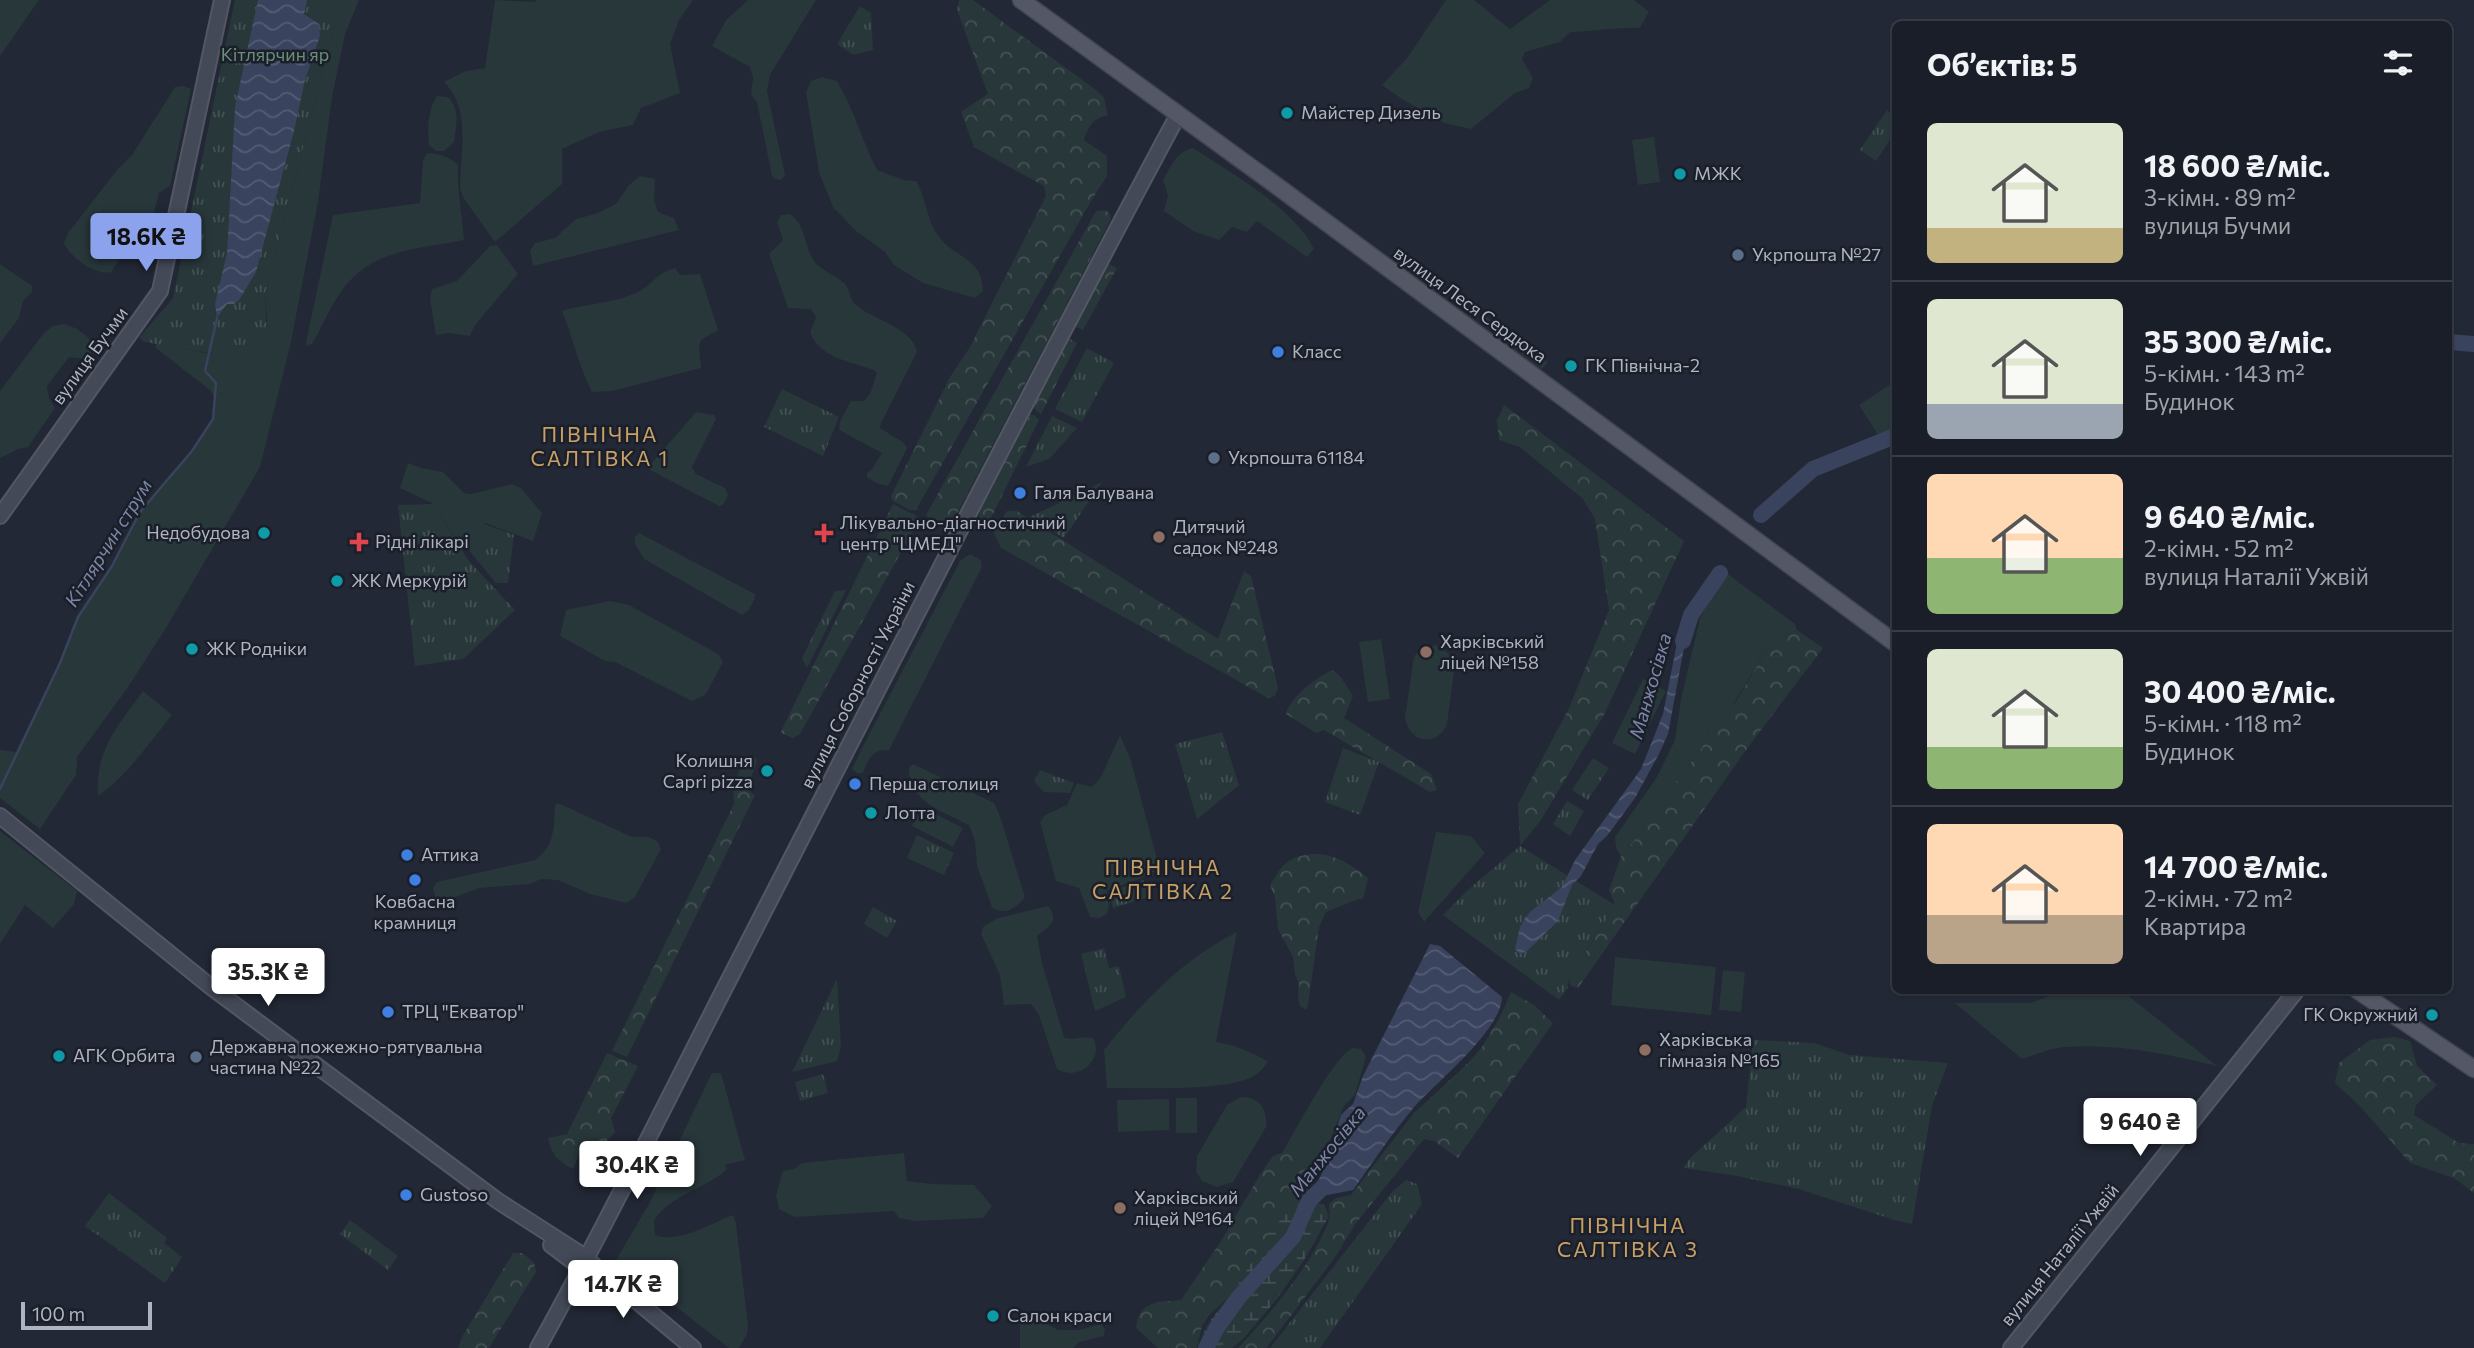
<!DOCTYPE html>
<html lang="uk">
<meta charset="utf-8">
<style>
:root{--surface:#1a1e28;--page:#272b34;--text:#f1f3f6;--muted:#9fa2a8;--line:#383c45;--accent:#8ca2ec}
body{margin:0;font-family:Commissioner,sans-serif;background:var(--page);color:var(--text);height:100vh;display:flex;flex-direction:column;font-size:26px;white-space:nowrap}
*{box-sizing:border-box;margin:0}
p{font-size:23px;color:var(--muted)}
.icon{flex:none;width:38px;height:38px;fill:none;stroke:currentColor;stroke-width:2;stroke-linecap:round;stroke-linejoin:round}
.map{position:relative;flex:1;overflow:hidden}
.drawer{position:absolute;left:1892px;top:21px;width:560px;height:973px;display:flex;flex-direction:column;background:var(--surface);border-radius:10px;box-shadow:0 2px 5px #0004,0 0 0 2px var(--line)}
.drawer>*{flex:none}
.scale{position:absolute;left:21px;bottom:18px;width:131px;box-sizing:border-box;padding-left:7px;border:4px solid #b0b4c2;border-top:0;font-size:19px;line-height:24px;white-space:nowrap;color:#b0b4c2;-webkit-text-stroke:5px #1b1f2a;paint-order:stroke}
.price{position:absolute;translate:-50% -60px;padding:0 16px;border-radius:7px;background:#fff;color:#222;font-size:23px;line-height:46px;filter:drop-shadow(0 2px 4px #0008)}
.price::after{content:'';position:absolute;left:50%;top:42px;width:21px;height:16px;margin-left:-10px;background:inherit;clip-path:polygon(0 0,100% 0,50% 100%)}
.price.on{background:var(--accent);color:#111}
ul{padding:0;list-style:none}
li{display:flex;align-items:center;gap:21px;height:175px;padding:0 35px}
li+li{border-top:2px solid var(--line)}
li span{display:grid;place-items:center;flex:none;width:196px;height:140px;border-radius:10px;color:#555}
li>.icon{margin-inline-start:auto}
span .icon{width:84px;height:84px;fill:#fffc;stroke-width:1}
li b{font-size:30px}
h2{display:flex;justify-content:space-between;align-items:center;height:84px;padding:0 35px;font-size:30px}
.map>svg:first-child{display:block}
</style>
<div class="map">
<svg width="2474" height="1348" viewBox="0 0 2474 1348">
<defs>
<pattern id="forest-crowns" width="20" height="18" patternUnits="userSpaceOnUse" patternTransform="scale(1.75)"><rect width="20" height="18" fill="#28373a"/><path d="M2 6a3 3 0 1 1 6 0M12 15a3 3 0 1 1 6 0" fill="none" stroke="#455255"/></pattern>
<pattern id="wetland-marsh" width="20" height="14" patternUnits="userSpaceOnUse" patternTransform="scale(1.75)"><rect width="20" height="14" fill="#28373a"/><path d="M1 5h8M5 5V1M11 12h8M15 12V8" fill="none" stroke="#455255"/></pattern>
<pattern id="park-tufts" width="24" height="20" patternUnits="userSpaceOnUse" patternTransform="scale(1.75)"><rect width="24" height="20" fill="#28373a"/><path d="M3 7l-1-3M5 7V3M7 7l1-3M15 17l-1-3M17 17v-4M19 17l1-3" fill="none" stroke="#455255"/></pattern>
<pattern id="water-waves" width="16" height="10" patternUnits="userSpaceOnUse" patternTransform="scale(1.75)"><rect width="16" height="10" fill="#39435d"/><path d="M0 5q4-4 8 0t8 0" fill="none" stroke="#535c73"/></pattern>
</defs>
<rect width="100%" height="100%" fill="#222835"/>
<!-- green -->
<path fill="#28373a" d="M0 0H39L0 56Z
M341 0H359L345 34 332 97 318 202 291 342 260 467 166 628 126 690 77 757 76 775 40 829 0 798V750L18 752 60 663 78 617 112 566 140 512 192 451 213 419 215 400 211 391 156 348V343L211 354 267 322 265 295Z
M495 0 535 2 536 0H693L679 20 670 44 680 93 641 108 633 125 599 132 562 149V184L495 242 464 199 460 189C460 153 472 110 444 82L466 71 485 68Z
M748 0H816L770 75 767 91 785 175 781 180 775 179 772 176 757 102 751 95 753 78 750 67 712 46 726 20Z
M1446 0H1474L1510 29 1550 0H1634L1649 12 1640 28C1616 27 1594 32 1570 32L1560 42 1525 52 1522 59 1533 78 1529 88 1515 93 1471 129 1444 123 1402 99 1382 85 1408 57Z
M822 77 837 81C854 109 862 141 877 170L904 180 916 181C927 199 926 220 939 237 956 259 982 257 983 291L975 298 923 283 894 265 885 252 856 231 833 207 819 172 806 92 811 81Z
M184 86 191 89 170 186 159 193 149 232 127 248 111 272C95 276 70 257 64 243L68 233 117 170 132 155 175 87Z
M437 96 448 97C461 110 456 125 454 142L444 151H436L429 145C427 130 428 109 437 96Z
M1654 137 1660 182 1638 185 1632 140Z
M1193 148C1231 173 1294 208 1314 249L1307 257 1257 221 1247 232 1232 227 1219 240 1193 231 1164 211 1168 195 1163 180C1171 166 1176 152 1193 148Z
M427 153C438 153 451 157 458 165 457 191 462 214 464 240 429 247 383 249 356 275 336 292 325 322 312 344L307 346 306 342 333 215 420 203 423 161Z
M640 176 655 179 654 200 658 212 674 218 679 230 533 266 530 251 535 243 555 238 576 219 598 213 616 204 628 186Z
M789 214C805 222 804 246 814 261 821 271 836 275 845 284 850 289 849 298 854 303 871 320 913 327 917 352L881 423 880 428 904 443 907 448 888 486 876 483 867 477V473L872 469 882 453 839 430 840 421 851 401H864L870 394 877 373 874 370C849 361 822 359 810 333L816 317 811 309 788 308 769 254 783 240 777 222 781 215Z
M497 245 518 274 475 325 470 336 448 333 436 335 430 299 432 289 457 281 490 246Z
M0 264 32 286V292L23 301 19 318 0 343Z
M675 268 680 275 700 274 718 330 701 340 699 347 701 368 612 391 592 392C579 367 573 338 562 311 587 303 621 303 643 289 657 280 655 274 675 268Z
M63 324C75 326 91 336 94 349L87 359 69 357 47 386 49 398 55 408 28 447 18 449 0 458V391L44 333 53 326Z
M1895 381V429L1878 435 1859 405Z
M696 412 714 415 716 419 692 467 696 474 725 488 728 495 723 505 719 506 650 470 649 466Z
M408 463 421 468 443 472 464 493 471 494 512 484 521 488 542 513 533 541 485 523 468 549 460 546 434 504 400 488Z
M639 533 755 594C755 602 749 611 742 615L644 559 635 544V537Z
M970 554 981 560 982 567 889 750C872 749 869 759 863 772L858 774 852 769 863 746 960 561Z
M1725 572 1795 624 1797 630 1771 642 1734 703 1710 725 1702 748 1650 815 1640 834 1621 856 1616 848 1615 837 1657 777 1675 740 1681 699 1700 618Z
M610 601 629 605 718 654 723 662 706 694 692 701 615 662 605 661 560 636 566 610Z
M1381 639 1390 699 1368 702 1359 642Z
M1436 645 1448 653 1455 664 1447 724C1437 748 1409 743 1405 718L1414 656 1424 648Z
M1643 679 1666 691 1635 754 1612 743Z
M143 691 172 715C149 743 128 775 98 796 95 750 117 727 143 691Z
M1120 735 1131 761 1157 859V870L1137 880 1107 890 1109 907 1107 914 1100 918 1090 917 1079 888 1056 881 1040 822 1045 815 1067 805 1077 783 1092 787 1101 777Z
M913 764 994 803 999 813 1025 897C1017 907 1005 917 992 907L977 866 975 841 969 825C943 811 909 803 909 768Z
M558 803 632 837H649L658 842 661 849 635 897 626 903 590 894 558 880 541 879 530 884 479 888 450 899 446 905 438 908 433 888 437 882 535 860C555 846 554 827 555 805Z
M922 807 963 828 953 847 912 826Z
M0 831 77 891 74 904 53 928 25 905 0 944Z
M1436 832 1471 836 1485 853 1424 922 1418 912Z
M1048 906C1061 922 1047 927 1037 936L1042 963 1064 1037C1073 1042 1082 1035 1093 1038 1105 1060 1078 1082 1057 1069L1039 1015 1031 1004 1004 1005 1000 975 981 934 983 927 998 918Z
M1237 932 1216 1042C1234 1045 1252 1051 1268 1062 1265 1066 1261 1071 1257 1074 1231 1093 1142 1087 1107 1088L1104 1050C1141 1003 1183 959 1237 932Z
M1615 957 1716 967 1711 1015 1611 1005Z
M1723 970 1745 972 1741 1012 1719 1010Z
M2097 990 2126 994 2217 1066C2167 1054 2117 1043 2065 1047 2050 1048 2036 1055 2022 1059L1955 1003H2030L2064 991Z
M1353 1048 1361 1049 1366 1056 1355 1095 1344 1106 1315 1177 1309 1159 1282 1153C1295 1132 1334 1055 1353 1048Z
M712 1073H721L745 1160 725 1165 727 1169C705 1190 670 1194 654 1221L655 1235C678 1244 712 1223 733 1215L736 1223 748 1326 747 1334 739 1348H729L616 1260 649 1204Z
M1241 1097C1259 1097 1268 1109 1266 1127L1233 1182 1217 1187 1202 1181 1196 1172 1197 1156 1227 1105Z
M1176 1098H1197V1133H1176Z
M1169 1099V1130L1118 1132 1117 1100Z
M904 1153 907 1181 932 1184 974 1185 992 1206 983 1218 915 1221 899 1218 894 1211 795 1217 779 1209 776 1195 783 1171 794 1169 802 1163Z
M1020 1322H1043L1058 1330H1079L1101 1324 1105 1329 1104 1336 1079 1342 1073 1348H1020Z"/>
<!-- forest -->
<path fill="url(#forest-crowns)" d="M959 0H973L1096 90 1104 98 1108 115C1092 119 1089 126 1084 140L1107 156V176L1091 201 916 510H910L893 501 891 496 950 377 970 347 1046 196 1044 186 974 147 961 112 988 94 957 10Z
M1106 210 1110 214 1111 219 951 525C940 527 933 523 926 515L1096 211Z
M1106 263 1117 268 1083 330 1072 325Z
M1485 316 1548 362 1542 369 1480 322Z
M1068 338 1077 343 1041 414 1032 407Z
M1504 405 1684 541 1605 713 1541 820 1520 846 1518 804 1569 708 1609 610 1595 519 1583 499 1520 447 1499 440 1497 420Z
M1030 415H1034L1039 420 989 522 982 521 979 517 980 508Z
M893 504 920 518 800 734 793 738 781 733 782 729Z
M1007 511H1017L1218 639 1244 571 1251 576 1278 688 1275 696 1268 698 1001 548 994 533Z
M1797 630 1823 648 1746 750 1578 988 1571 986 1569 979 1615 905 1609 890 1621 856 1640 834 1650 815 1702 748 1710 725 1723 706 1735 703 1771 642Z
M1332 670 1340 676 1353 696 1344 718 1431 774 1437 790 1430 792 1324 730 1316 733 1286 714C1290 697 1317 677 1332 670Z
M745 757H755L757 761 747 790 755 795 627 1057 612 1051 734 804 733 787Z
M1311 854C1335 853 1350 864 1368 878L1363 899H1358L1326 912 1319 927 1308 1005 1306 1010 1300 1006 1298 997 1299 984 1295 975 1293 957 1278 929 1275 898 1270 885C1283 864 1286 858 1311 854Z
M1511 992 1534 1005 1553 1023 1458 1158 1434 1141 1424 1139 1356 1223 1336 1256 1268 1346 1266 1348H1238C1268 1316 1315 1261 1329 1220 1331 1215 1329 1209 1329 1204L1336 1198 1351 1195 1413 1114 1467 1064 1482 1047 1500 1017Z
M2395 1037 2410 1041 2417 1066 2437 1085 2416 1105 2414 1115 2459 1143 2474 1144V1193L2454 1178 2410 1163 2359 1105 2335 1083 2339 1063 2370 1040Z
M607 1053 638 1066 611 1118 615 1132 601 1147C580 1142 581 1153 573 1169 558 1161 551 1154 548 1138L567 1134Z
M1282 1153H1299L1309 1159 1315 1177 1287 1232 1234 1293 1210 1314 1202 1326 1197 1348H1158L1136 1328C1139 1300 1158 1302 1181 1300L1221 1241 1261 1173 1273 1156Z
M513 1253H522L534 1262 536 1272 489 1348H458L462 1337Z"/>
<!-- wetland -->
<path fill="url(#wetland-marsh)" d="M1305 1204H1324L1329 1216 1306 1257 1277 1299 1244 1338 1232 1348H1199C1203 1323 1222 1308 1236 1287 1254 1262 1272 1212 1305 1204Z"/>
<!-- park -->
<path fill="url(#park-tufts)" d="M235 0H341L265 295 267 349 251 360 145 342 139 338 173 298Z
M860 6 871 13 873 50 853 55 837 44Z
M1887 110 1895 116V132L1876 161 1860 150Z
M1087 348 1114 363 1082 422 1055 409Z
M782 389 839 417 823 456 764 427Z
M1052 416 1077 428 1049 459 1026 467Z
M1102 482 1064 538 1030 517Z
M434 504 468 560 515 610 463 659 415 666 398 505Z
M484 524 514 535 508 583H496L468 549Z
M846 590 807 668 802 658 835 591Z
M1222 732 1239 785 1197 819 1175 744Z
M1343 748 1379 762 1360 815 1325 802Z
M1593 758 1609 768 1588 800 1572 790Z
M1040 770 1074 783 1070 793 1044 792 1034 781Z
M1567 801 1584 811 1570 836 1553 824Z
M917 835 954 853 944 875 907 858Z
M1520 846 1615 905 1569 979 1568 987 1559 1000 1443 915 1470 888Z
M1144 880 1149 897 1113 908 1108 892Z
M873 907 897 921 887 938 864 924Z
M1104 948 1109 968 1119 966 1126 997 1095 1011 1081 954Z
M837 979 841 1046 837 1061 792 1072Z
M1753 1040 1815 1043 1849 1055 1948 1063 1932 1106 1912 1224 1894 1220 1799 1189 1737 1176 1684 1168 1690 1158 1746 1107Z
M823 1074 828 1093 800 1101 795 1082Z
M1406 1180 1417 1184 1422 1204 1320 1348H1270L1391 1193Z
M109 1193 167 1238 164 1243 182 1257 165 1283 85 1226Z
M350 1220 398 1256 388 1270 340 1234Z"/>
<!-- water -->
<path fill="url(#water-waves)" d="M258 0H307L304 14 319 24 320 36 305 80 294 131 256 272 239 300 234 304H227L217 318 215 304 227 253 235 107Z
M1692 619 1683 653 1668 734 1659 754 1635 798 1607 836 1598 844 1581 876 1572 885 1558 921 1527 951 1520 954 1515 949 1520 927 1530 912 1562 887 1575 860 1641 769 1663 714 1681 622Z
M1430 944 1440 946 1502 997C1502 1029 1437 1082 1415 1106 1393 1132 1373 1162 1353 1190L1322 1196 1309 1201 1323 1171 1341 1115 1353 1104 1363 1076Z"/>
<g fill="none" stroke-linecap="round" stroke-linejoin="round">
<!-- stream -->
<path stroke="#39435d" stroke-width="2.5" d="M0 789 60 663 78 617 112 566 140 512 192 451 213 419 216 383 205 371 217 318"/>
<!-- river -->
<path stroke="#39435d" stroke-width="16" d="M2448 342 2474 344
M1761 515 1813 469 1895 436
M1683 641 1691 615 1720 573
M1206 1348 1218 1326 1239 1297 1293 1237 1309 1201 1323 1187"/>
<!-- secondary casing -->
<g stroke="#535764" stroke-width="18">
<path id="secondary" d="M0 516 160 291 222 0
M0 816 211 987 498 1201 579 1253 693 1348
M551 1245 588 1273
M538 1348C607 1224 669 1096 734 970 881 684 1026 398 1178 115
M2011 1348 2297 990"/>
</g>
<!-- primary casing -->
<g stroke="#3f434f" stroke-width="19">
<path id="primary" d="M1021 0 1281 189 1895 643
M2357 990 2474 1069"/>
</g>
<!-- secondary -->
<use href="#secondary" stroke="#444958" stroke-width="14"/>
<!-- primary -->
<use href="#primary" stroke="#545866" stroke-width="16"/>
</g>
<!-- markers -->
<g fill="#0f9aa8" stroke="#1b1f2a" stroke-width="2.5">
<circle cx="1287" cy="113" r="7"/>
<circle cx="1680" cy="174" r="7"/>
<circle cx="1571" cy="366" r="7"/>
<circle cx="264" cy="533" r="7"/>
<circle cx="337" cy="581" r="7"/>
<circle cx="192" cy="649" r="7"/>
<circle cx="767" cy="771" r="7"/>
<circle cx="871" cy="813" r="7"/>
<circle cx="2432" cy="1015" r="7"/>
<circle cx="59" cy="1056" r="7"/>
<circle cx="993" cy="1316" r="7"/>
</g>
<g fill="#5c6f8a" stroke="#1b1f2a" stroke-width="2.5">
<circle cx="1738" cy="255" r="7"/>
<circle cx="1214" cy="458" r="7"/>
<circle cx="196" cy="1057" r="7"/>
</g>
<g fill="#3f7fe0" stroke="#1b1f2a" stroke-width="2.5">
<circle cx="1278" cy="352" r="7"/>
<circle cx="1020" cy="493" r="7"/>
<circle cx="855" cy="784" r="7"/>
<circle cx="407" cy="855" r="7"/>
<circle cx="415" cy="880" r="7"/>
<circle cx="388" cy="1012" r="7"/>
<circle cx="406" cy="1195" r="7"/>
</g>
<g fill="#e0444e" stroke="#1b1f2a" stroke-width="2.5">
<path d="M820.5 522.5h7v7h7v7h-7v7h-7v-7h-7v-7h7z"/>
<path d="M355.5 531.5h7v7h7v7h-7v7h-7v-7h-7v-7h7z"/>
</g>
<g fill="#8d6e63" stroke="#1b1f2a" stroke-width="2.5">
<circle cx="1159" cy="537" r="7"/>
<circle cx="1426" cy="652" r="7"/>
<circle cx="1645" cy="1050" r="7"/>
<circle cx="1120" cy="1208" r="7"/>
</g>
<g text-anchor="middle" stroke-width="5" stroke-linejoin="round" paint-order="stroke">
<!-- park labels -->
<g font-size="18" fill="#6a9079" stroke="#1b1f2a">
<text x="275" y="61">Кітлярчин яр</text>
</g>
<!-- poi labels -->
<g font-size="18" fill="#b0b4c2" stroke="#1b1f2a" text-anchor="start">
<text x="1301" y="119">Майстер Дизель</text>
<text x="1694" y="180">МЖК</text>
<text x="1752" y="261">Укрпошта №27</text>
<text x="1292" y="358">Класс</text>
<text x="1585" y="372">ГК Північна-2</text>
<text x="1228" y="464">Укрпошта 61184</text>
<text x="1034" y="499">Галя Балувана</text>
<text x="840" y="529">Лікувально-діагностичний<tspan x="840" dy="21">центр "ЦМЕД"</tspan></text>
<text x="1173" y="533">Дитячий<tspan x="1173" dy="21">садок №248</tspan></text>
<text x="250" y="539" text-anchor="end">Недобудова</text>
<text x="375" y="548">Рідні лікарі</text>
<text x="351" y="587">ЖК Меркурій</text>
<text x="1440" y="648">Харківський<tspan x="1440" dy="21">ліцей №158</tspan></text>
<text x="206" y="655">ЖК Родніки</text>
<text x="753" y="767" text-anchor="end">Колишня<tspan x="753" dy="21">Capri pizza</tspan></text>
<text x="869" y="790">Перша столиця</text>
<text x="885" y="819">Лотта</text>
<text x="421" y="861">Аттика</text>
<text x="415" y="908" text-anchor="middle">Ковбасна<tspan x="415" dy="21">крамниця</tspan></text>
<text x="402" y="1018">ТРЦ "Екватор"</text>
<text x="2418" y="1021" text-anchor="end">ГК Окружний</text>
<text x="1659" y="1046">Харківська<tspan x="1659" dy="21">гімназія №165</tspan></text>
<text x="210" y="1053">Державна пожежно-рятувальна<tspan x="210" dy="21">частина №22</tspan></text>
<text x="73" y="1062">АГК Орбита</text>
<text x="420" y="1201">Gustoso</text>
<text x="1134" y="1204">Харківський<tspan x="1134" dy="21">ліцей №164</tspan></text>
<text x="1007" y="1322">Салон краси</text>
</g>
<!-- street labels -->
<g font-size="18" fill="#b0b4c2" stroke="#1b1f2a">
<text transform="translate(1470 305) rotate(36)" y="6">вулиця Леся Сердюка</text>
<text transform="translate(90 356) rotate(-54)" y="6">вулиця Бучми</text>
<text transform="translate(858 685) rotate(-63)" y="6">вулиця Соборності України</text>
<text transform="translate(2060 1255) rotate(-51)" y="6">вулиця Наталії Ужвій</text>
</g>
<!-- water labels -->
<g font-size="19" font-style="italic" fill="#7c87a8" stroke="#1b1f2a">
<text transform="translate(108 543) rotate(-58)" y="7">Кітлярчин струм</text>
<text transform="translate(1650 686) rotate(-74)" y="7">Манжосівка</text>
<text transform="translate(1327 1151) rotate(-51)" y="7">Манжосівка</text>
</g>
<!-- quarter labels -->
<g font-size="21" letter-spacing="2" fill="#c7a067" stroke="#1b1f2a">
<text x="600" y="442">ПІВНІЧНА<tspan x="600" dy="24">САЛТІВКА 1</tspan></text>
<text x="1163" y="875">ПІВНІЧНА<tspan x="1163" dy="24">САЛТІВКА 2</tspan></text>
<text x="1628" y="1233">ПІВНІЧНА<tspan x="1628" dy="24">САЛТІВКА 3</tspan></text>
</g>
</g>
</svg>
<div class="scale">100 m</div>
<b class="price on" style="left:146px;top:273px">18.6K ₴</b>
<b class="price" style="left:268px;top:1008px">35.3K ₴</b>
<b class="price" style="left:2140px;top:1158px">9 640 ₴</b>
<b class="price" style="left:637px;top:1201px">30.4K ₴</b>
<b class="price" style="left:623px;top:1320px">14.7K ₴</b>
<section class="drawer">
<h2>Об’єктів: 5<svg class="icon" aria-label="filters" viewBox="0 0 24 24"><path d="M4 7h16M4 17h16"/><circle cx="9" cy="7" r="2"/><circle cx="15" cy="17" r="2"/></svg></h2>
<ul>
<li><span style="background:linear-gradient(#dfe7d0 75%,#c2b280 0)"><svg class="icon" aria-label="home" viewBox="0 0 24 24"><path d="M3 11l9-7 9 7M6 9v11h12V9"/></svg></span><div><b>18 600 ₴/міс.</b><p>3-кімн. · 89 m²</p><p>вулиця Бучми</p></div></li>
<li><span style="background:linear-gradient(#dfe7d0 75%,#9aa5b1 0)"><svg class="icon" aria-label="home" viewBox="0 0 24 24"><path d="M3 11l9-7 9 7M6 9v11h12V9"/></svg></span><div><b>35 300 ₴/міс.</b><p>5-кімн. · 143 m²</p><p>Будинок</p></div></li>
<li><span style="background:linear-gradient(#ffd9b3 60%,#8fb573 0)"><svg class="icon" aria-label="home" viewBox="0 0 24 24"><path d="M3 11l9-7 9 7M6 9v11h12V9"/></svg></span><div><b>9 640 ₴/міс.</b><p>2-кімн. · 52 m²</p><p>вулиця Наталії Ужвій</p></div></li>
<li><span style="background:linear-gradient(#dfe7d0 70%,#8fb573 0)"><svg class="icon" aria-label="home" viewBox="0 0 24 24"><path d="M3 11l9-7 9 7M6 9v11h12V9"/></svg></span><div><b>30 400 ₴/міс.</b><p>5-кімн. · 118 m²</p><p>Будинок</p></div></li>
<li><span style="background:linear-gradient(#ffd9b3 65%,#b9a48a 0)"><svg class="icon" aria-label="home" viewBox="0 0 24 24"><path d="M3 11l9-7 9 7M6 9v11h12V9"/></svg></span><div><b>14 700 ₴/міс.</b><p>2-кімн. · 72 m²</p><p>Квартира</p></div></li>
</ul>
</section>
</div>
